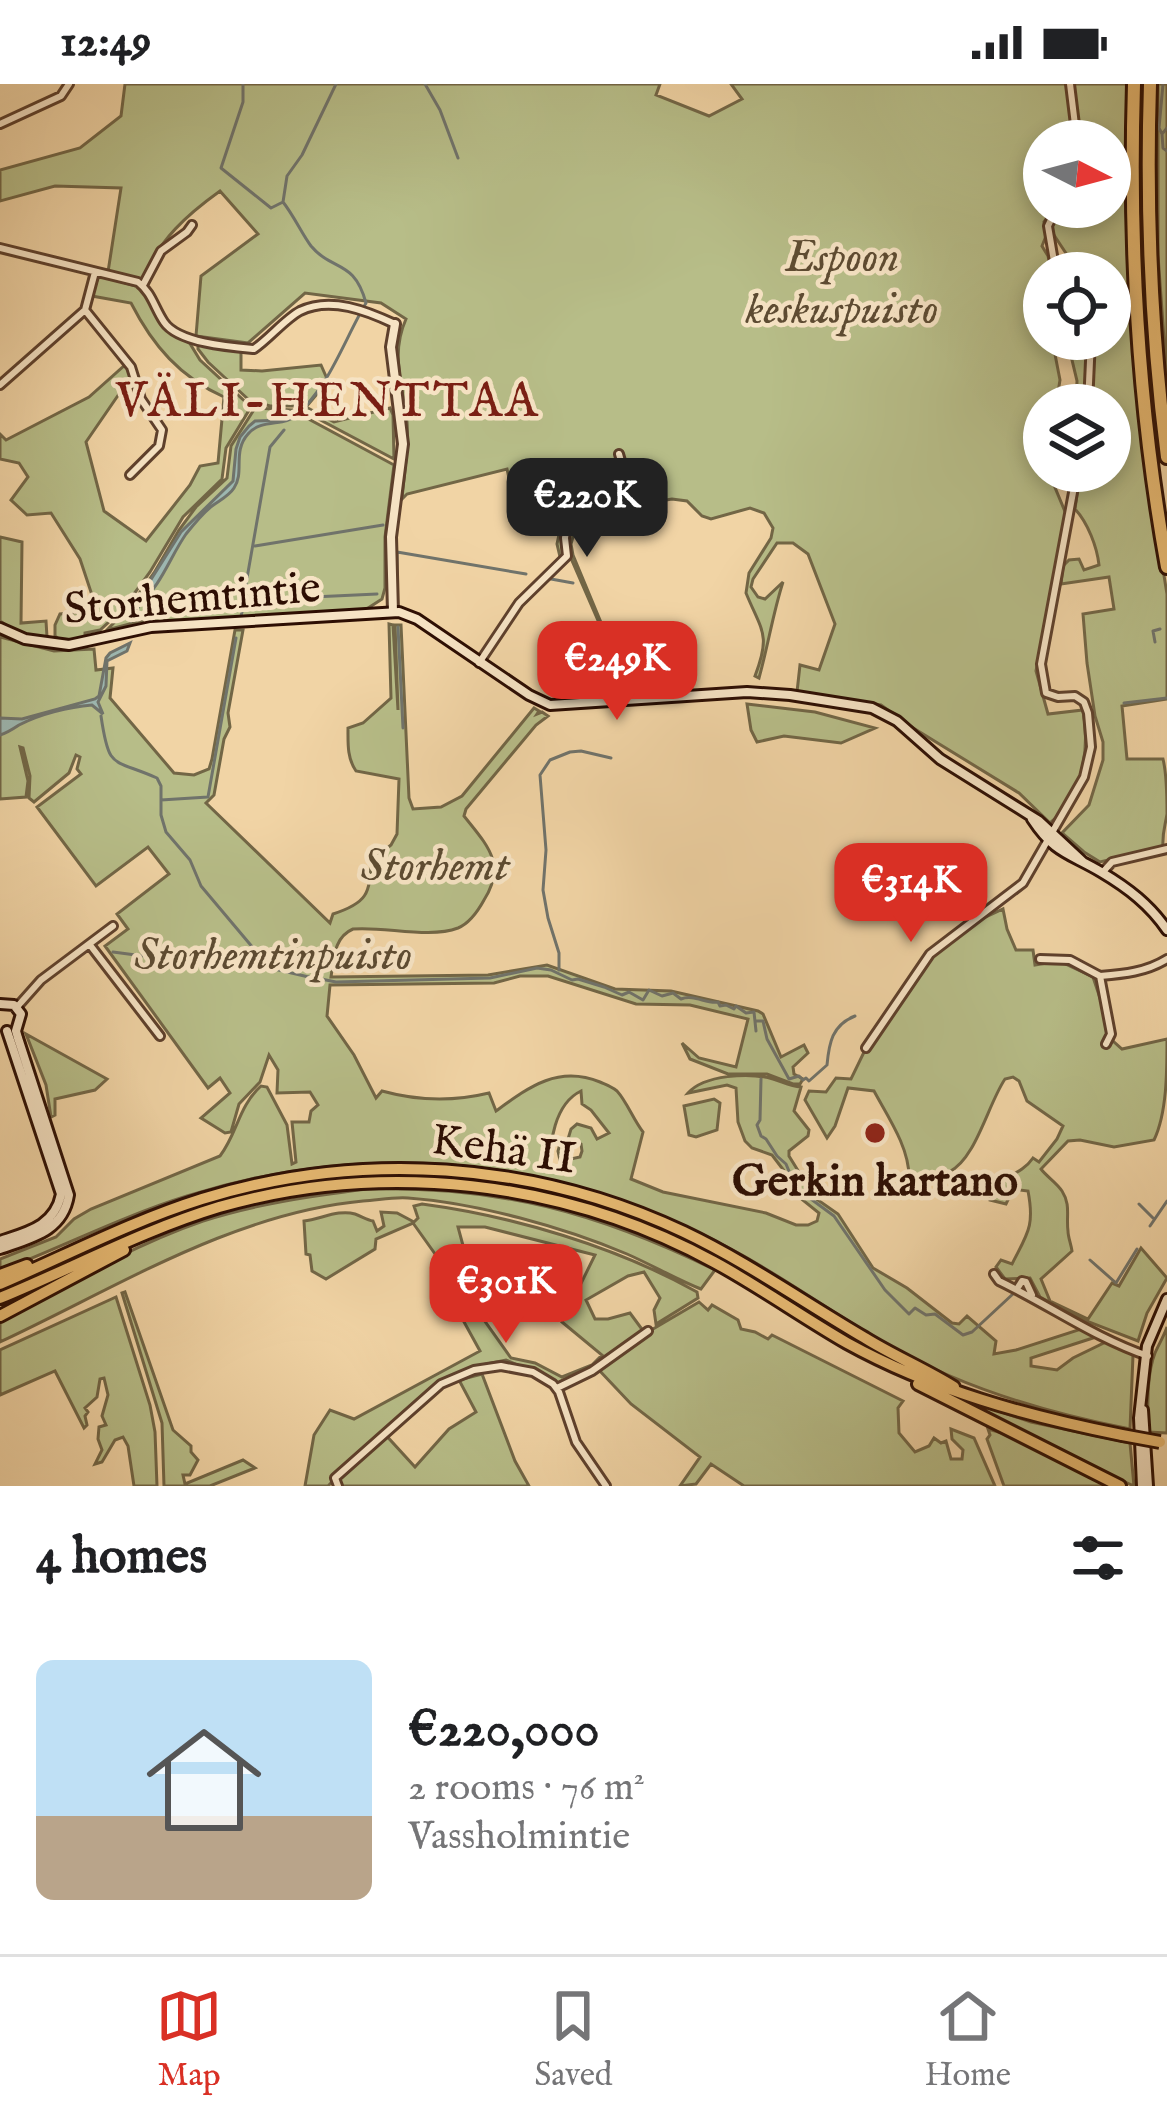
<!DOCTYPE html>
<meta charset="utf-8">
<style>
:root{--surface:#fff;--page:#f6f6f6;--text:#202124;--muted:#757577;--line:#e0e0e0;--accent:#d93025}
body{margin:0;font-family:"IM FELL English",serif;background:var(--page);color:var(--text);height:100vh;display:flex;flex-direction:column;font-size:45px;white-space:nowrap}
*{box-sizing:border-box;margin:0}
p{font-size:39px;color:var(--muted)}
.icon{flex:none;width:66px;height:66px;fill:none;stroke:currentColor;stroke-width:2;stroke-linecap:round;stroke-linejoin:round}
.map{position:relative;height:1402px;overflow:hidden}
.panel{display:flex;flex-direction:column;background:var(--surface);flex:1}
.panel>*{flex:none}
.needle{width:78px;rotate:96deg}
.fabs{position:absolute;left:1023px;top:36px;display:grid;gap:24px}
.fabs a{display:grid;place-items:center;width:108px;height:108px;border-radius:50%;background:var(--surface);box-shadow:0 6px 18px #0003;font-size:60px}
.price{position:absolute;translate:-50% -102px;padding:0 27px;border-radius:24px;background:var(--accent);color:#fff;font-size:39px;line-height:78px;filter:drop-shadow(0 3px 6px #0008)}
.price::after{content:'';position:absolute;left:50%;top:72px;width:36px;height:27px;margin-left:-18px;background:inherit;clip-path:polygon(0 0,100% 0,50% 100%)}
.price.selected{background:#222;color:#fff}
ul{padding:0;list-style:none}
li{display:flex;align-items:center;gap:36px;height:300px;padding:0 36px}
li span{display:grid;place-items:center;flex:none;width:336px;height:240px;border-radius:18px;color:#555}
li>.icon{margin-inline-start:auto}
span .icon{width:144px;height:144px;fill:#fffc;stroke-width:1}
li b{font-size:51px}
h2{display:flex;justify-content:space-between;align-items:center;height:144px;padding:0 36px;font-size:51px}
.status{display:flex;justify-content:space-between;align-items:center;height:84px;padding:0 60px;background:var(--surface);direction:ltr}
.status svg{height:33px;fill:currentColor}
.tabs{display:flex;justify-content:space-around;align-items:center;height:168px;border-top:3px solid var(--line);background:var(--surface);font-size:33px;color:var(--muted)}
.tabs a{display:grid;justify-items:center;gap:6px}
.tabs .selected{color:var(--accent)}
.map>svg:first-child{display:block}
</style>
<div class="status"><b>12:49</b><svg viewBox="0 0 49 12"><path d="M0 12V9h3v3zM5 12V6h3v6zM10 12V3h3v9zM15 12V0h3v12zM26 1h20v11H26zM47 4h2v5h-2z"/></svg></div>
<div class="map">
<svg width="1167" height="1402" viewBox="0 0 1167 1402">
<rect width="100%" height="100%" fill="#f1d4a5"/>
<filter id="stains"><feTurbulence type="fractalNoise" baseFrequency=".00167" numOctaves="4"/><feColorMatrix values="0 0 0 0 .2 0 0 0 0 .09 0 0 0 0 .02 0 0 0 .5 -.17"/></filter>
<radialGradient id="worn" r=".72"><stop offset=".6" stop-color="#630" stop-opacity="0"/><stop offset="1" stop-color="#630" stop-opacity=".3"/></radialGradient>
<!-- green -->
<path fill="#b7bd88" stroke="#726646" stroke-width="3" fill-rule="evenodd" d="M125 0H660L656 11 709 32 742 15 731 0H1068L1075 57H1044V123H1055L1044 138 1046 152 1042 162 1048 172 1052 189H1044V255H1052L1060 296 1056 321H1044V387H1052L1054 401 1066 430 1036 587 1048 630 1083 626C1090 666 1083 711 1050 739L1019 709 910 642 881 621 797 608 800 581 819 586 835 540 808 470 793 459H777L753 495 751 503 758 513 765 515 783 498C773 529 768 562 759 594L755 592C771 550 762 548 746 509L749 489 771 454 773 444 764 429 750 424 711 435 702 432 687 417 672 415 623 423 608 434 574 449 571 460 573 471 617 577 629 585 616 578 570 472 567 460 574 411 586 401 626 389 627 385 619 367 622 384 615 391 572 403 568 401 563 377 552 379 551 376 536 379 539 394 559 389 565 405 547 408 546 402 539 398 530 400V404L525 406 527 416 560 408 569 411 566 472 561 477 557 460 560 446 516 426 507 385 407 410 402 415C404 390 409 363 407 338 403 301 390 271 406 235L381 219 305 209 248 259 196 252 201 192 258 150 220 107C188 130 158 156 145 194L140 196 108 188 121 104 55 102 0 117V86L80 64 121 32Z
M1072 0H1129L1155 436 1167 510V615L1122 622 1127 675H1163C1167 691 1167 714 1167 730 1165 743 1162 749 1163 763L1100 778 1084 768 1062 749 1089 721 1103 676V658L1095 632 1087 579 1083 530 1114 525 1109 493 1061 500 1063 482 1069 476 1079 475 1084 486 1099 481C1097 463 1088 439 1075 425L1077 410 1069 387H1110V321H1076L1077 297 1067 255H1110V189H1076L1077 186 1050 145 1051 138 1059 123H1110V57H1079Z
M1158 0H1167V297L1158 171Z
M101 192 143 204C160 230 157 247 189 258L200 276 251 323 226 364 222 395 183 433 150 488 123 525 100 546 85 549V556L62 558 55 552V541L60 530 83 528 92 511 80 475 51 429 27 431 11 416 28 393 19 379 0 375V350L6 356 89 313 125 281 132 291 86 358 104 427 146 457 190 401 200 382 218 379 224 313C180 293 153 262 131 219L92 212 98 193Z
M198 259 241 266V286L262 287 321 281 328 297 306 323 334 338 390 324 393 331 394 375 294 322H270L249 316 208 278 198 265Z
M255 324 292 326 294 331H301L394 381 385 453V504L382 515 365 526 156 539 148 535 107 546 130 522 154 489 179 446 196 423 227 394 231 362Z
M0 453 22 458 21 539 46 537 47 553 43 555 18 549 0 537Z
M389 540 393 541 398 626 395 541H401L409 714 413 725 441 723 462 712 534 624 539 627 537 630 542 628 548 632 536 641 466 725 464 732C487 761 507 780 484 816 478 827 470 839 458 844 429 855 384 842 353 845 334 853 334 874 331 893L488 891 547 881 615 905 671 907 758 927 763 930 781 973 804 961 808 969 793 983 794 990 803 995 800 1000H793L767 990H728L690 975 682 959 699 974 736 983 748 935 690 921 636 920 548 892H520L494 899 330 901 327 932 354 971 376 1014 382 1007C418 1017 452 1018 489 1009L496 1027C529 1003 558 981 600 998 607 1001 611 1002 617 1007 627 1018 633 1035 643 1048L631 1095 663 1108 766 1129 796 1141H808L817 1137 819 1129 789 1105 785 1088 772 1071 752 1064 745 1057 738 1038 736 1004 727 1001 688 1009C704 991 749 988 773 995 783 998 790 1002 801 1003L794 1027 809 1046 808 1052 789 1067V1072L815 1114 838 1130 873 1184 907 1204 952 1239 959 1240 967 1232 996 1257 994 1270 1016 1266 1081 1245 1099 1252 1031 1274V1282L1057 1286 1073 1274 1108 1257 1133 1271 1130 1345C1047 1329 963 1304 889 1262 839 1233 792 1199 742 1171 567 1074 378 1052 187 1112 123 1132 62 1163 0 1187V1175L56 1153 74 1135 91 1125 220 1072C238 1048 238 1023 261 1002L267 1003 287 1041 292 1080 296 1078 292 1038H309L311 1027 318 1021 310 1008 277 1009 278 986 269 971 260 998 239 1020 231 1048 225 1049 201 1034 230 1009 220 994 208 1004 105 862 128 845 117 830 169 790 148 763 96 802 37 723 81 690 77 685 80 673 76 671 69 689 34 718 29 714 30 692 23 664 20 663 28 697 26 713 0 715V553L54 567 94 565 96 586 113 584 110 614 174 689 194 691 209 685 212 675 235 546H243L228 629 230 643 224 655 214 711 206 719 330 839 333 830C367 819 370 810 371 777L391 761 397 750 399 695 356 687C347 674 348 659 348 644L363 639 391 614ZM581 1007 582 1020 591 1026 609 1049 597 1055 591 1044 577 1040 571 1045 568 1055 581 1060 582 1067 580 1073 571 1075 566 1073 564 1059 560 1060 558 1067 561 1081 556 1088 549 1086C550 1059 554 1020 581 1007Z
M747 620 815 628 875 644 841 659 784 652 757 658 751 646Z
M946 781 964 791 958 807 951 811 919 813 916 804 918 785Z
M1003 825 1007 845 1016 866H1033L1035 881 1059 877 1093 893 1112 950 1113 957 1122 965 1167 955C1167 987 1167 1029 1154 1056L1114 1063 1080 1056 1068 1057 1041 1085C1047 1093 1056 1098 1062 1107 1071 1121 1066 1132 1068 1147 1068 1153 1071 1160 1072 1167L1041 1195 1050 1217 1088 1235 1112 1199 1119 1202 1141 1164 1167 1194 1147 1229 1138 1257 1081 1235 1040 1213 1030 1194 1005 1195 996 1183 1001 1176 1012 1180C1027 1150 1035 1143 1028 1107L1013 1105 1006 1120 990 1116V1105C1004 1093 1023 1089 1033 1074L1039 1078 1057 1055 1063 1042 1027 1017 1019 997 1013 993 1005 995C988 1020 976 1075 949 1088 938 1093 921 1092 909 1093 909 1063 888 1033 874 1007L848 1004 835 1042 827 1054 805 1016 809 1007 826 1008 836 994 851 995 866 964 938 863 954 856 973 839Z
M26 950 107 995 95 1006 55 1015V1031L51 1033 46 1001Z
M714 1015 720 1019 717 1046 696 1053 689 1051 684 1022Z
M370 1090C483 1090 593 1107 695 1158 745 1184 791 1215 838 1245L837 1247C778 1210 719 1172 655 1144 520 1084 360 1077 219 1118 143 1140 72 1177 0 1209V1206C68 1175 135 1142 206 1119 259 1102 315 1095 370 1090Z
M367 1105C499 1102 597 1128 715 1186L701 1205C676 1195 652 1181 627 1170 563 1143 477 1119 408 1114 392 1113 379 1116 363 1117 233 1129 116 1204 0 1258V1237L4 1235C69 1199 133 1161 203 1137 256 1120 311 1112 367 1105Z
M422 1120C512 1132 615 1162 697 1208L698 1214 656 1240 654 1226 660 1214 644 1188 628 1192 586 1216 595 1235H608L630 1229 644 1248 589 1287 559 1299 506 1276 472 1283 443 1296 383 1348 415 1383 449 1345 476 1328 459 1296 482 1290 515 1377 529 1402H338L335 1395 328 1402H305L314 1351 330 1326 354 1335 480 1267 458 1227 469 1215 511 1274 535 1279 562 1293 592 1281 602 1271 562 1238 595 1171 485 1143H458L475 1206 438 1174 413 1139 376 1155 375 1165 326 1195 312 1187 310 1171 306 1170 304 1137C321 1135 339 1125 355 1130 361 1132 367 1136 373 1137L377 1147 384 1142 381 1128 397 1129 414 1138 418 1134 414 1122Z
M125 1208 173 1346 191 1362V1368L198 1376 190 1391H183L185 1400 243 1376 255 1384 210 1402H164L162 1339 122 1209Z
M116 1213 150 1321 155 1348 157 1402H134L128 1362 123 1353 115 1356 102 1378 95 1380 102 1366 98 1355 99 1343 106 1341 102 1332 108 1311 104 1294 100 1295 97 1313 85 1324 88 1328 85 1332 87 1341 84 1344 55 1287 0 1311V1266Z
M699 1218 708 1226 712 1221 738 1236 741 1245 755 1248 768 1255 772 1251 903 1317 898 1324 899 1349 915 1368 929 1362 934 1354 941 1359 946 1357 951 1375H962L963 1366 952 1355 951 1345 974 1354 995 1402H744L711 1380 696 1400 680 1402 700 1373 631 1320 598 1285 653 1245Z
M1167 1243V1349L1148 1348C1148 1324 1146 1292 1155 1269 1159 1260 1164 1252 1167 1243Z
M937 1306 1031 1338 1130 1359 1134 1402 1052 1365Z
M988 1345 1002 1349 1110 1402H1004L987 1355 990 1351Z"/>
<!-- water -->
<path fill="#9db7b0" stroke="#70736b" stroke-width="3" d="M295 331C287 343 261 334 248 350 232 368 245 388 234 404 229 412 220 416 212 422 203 429 194 440 186 450 170 473 161 502 139 520L138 516 181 448 233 397 236 365 240 353 249 342 255 337 285 336Z
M130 559 127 567 107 577 106 602 98 618 103 630 92 621C69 623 40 630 19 641 13 645 7 649 0 651V634L22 635 95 615 99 612 106 574 110 569Z"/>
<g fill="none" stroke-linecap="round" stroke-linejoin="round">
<!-- stream -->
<path stroke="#70736b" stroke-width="3" d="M243 0V18L221 84 271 124 283 118
M425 0 440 26 458 74
M1167 44 1162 50 1163 64 1167 67
M1162 50 1159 44 1163 0
M295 332C329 304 344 256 366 219 354 175 333 188 311 162 302 150 294 132 283 118L287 92 302 71 336 0
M255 462 383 441
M551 495 573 499
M397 509V468L526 490
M247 516 377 510
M243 517 270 363 284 346
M241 532 243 524
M131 537 141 518
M398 543 403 644
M1155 558 1153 547 1160 545
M1124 619 1167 614
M101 632C109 687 112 674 157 694L161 702V731L166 748 190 776 201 802 270 884 313 894
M161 716 208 713 236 554
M113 868 242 885
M559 886V869L548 834 543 806 546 766 540 691 550 676 570 668 581 667 611 674
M321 895 336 898 490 894 537 884 551 886 572 896 578 895 604 903 622 911 629 908 643 916 649 906 662 912 673 909 681 915C694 910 706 920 718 918L720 922 726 921 734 925 736 922 746 929 754 928 756 947
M756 937H763L767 955 789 995 799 992 803 996 806 994 809 997 827 981C829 959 832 941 855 932
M761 995 760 1036 757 1041 761 1052 766 1055 777 1072 786 1080 796 1104 834 1132 885 1206 909 1230 915 1224 926 1231 935 1230 963 1251 972 1248 1014 1209
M1139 1120 1154 1135
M1150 1142 1167 1117
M1090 1176 1116 1199 1137 1165"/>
<!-- minor casing -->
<g stroke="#5e402c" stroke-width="12">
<path id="minor" d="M1070 0 1077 57
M0 40 61 12 69 0
M0 164 138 198C152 209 154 223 164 238 178 259 230 263 254 265 269 255 285 235 300 227 331 212 367 227 395 240
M1056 189 1048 142 1057 123
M143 201 161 167 187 148 192 141
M85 226 131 283 141 315 162 346 159 362 130 391
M0 301 85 226 95 188
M1088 321 1091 255
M479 579 519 519 567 472 565 454 572 408 585 399 621 389 623 384 619 370
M1102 789 1112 778 1167 765
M90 861 160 952
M1040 875 1070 876 1100 892
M1100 892C1124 890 1146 888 1167 875
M1100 892 1111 950 1106 960
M17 923 41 896 113 842
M866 964 930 870 1023 799 1084 693 1091 663 1088 629 1084 618 1075 612 1058 613 1046 609 1041 580 1077 387
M994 1190 999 1197C1049 1221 1095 1254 1148 1272
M1017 1205 1022 1197 1026 1198 1032 1211
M557 1304 592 1287 648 1247
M338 1402 335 1394 441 1300 474 1286 501 1282 533 1288 553 1300 559 1308 576 1358 606 1402"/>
</g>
<!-- tertiary casing -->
<g stroke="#5e402c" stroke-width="14">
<path id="tertiary" d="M393 528 391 453 403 360 391 263 395 240"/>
</g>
<!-- secondary casing -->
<g stroke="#2d0e03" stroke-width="14">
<path id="secondary" d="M0 544 25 555 69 561 151 543 399 528 417 535 529 611 550 621 747 608 790 611 872 624 897 637 940 675 1039 737 1083 778
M1032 735C1055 770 1069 769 1101 788 1128 804 1150 821 1167 846
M0 920 14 921 21 930 16 947 18 954 69 1111C63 1148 31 1154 0 1165
M0 1157C27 1148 55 1142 61 1110L7 947
M1143 1326 1148 1402
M1142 1402 1139 1334 1147 1262 1167 1215"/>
</g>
<!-- trunk casing -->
<g stroke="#2d0e03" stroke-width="16">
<path id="trunk" d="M0 1191 27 1181
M0 1200C67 1171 132 1137 202 1115 360 1066 534 1077 684 1148 747 1178 805 1219 865 1254 894 1272 925 1285 954 1303
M0 1214C73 1184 143 1146 219 1123 383 1076 564 1096 714 1178 760 1203 802 1233 847 1259 932 1306 1027 1332 1122 1351
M0 1232 124 1166
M918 1300 1120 1402"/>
</g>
<!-- motorway casing -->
<g stroke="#2d0e03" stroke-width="18">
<path id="motorway" d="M1134 0C1129 162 1138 323 1167 483
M1150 0C1146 125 1151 249 1167 373"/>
</g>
<!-- minor -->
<use href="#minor" stroke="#f6e3c4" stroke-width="6"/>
<!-- tertiary -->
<use href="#tertiary" stroke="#f6e3c4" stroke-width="8"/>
<!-- secondary -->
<use href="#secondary" stroke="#f6e3c4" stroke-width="8"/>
<!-- trunk -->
<use href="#trunk" stroke="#e8ba72" stroke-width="10"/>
<!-- motorway -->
<use href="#motorway" stroke="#e8ba72" stroke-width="12"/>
<!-- trunk-bridge casing -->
<g stroke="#2d0e03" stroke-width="16" stroke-linecap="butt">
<path id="trunk-bridge" d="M1122 1351 1160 1358"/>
</g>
<!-- trunk-bridge -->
<use href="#trunk-bridge" stroke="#e8ba72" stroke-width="10"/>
</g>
<!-- markers -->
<circle fill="#8f2418" stroke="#f6e3c4" stroke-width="4.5" cx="875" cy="1049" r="12"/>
<g text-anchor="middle" stroke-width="9" stroke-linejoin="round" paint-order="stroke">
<!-- park labels -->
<g font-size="45" font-style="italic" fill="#5d4b32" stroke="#f6e3c4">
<text x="842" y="187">Espoon<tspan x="842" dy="52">keskuspuisto</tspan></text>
<text x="435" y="796">Storhemt</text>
<text x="273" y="885">Storhemtinpuisto</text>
</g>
<!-- street labels -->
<g font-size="45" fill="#2d0e03" stroke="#f6e3c4">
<text transform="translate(192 512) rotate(-5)" y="16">Storhemtintie</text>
<text transform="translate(504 1063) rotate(8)" y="16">Kehä II</text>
</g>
<!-- poi labels -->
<g font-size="45" font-weight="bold" fill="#2d0e03" stroke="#f6e3c4">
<text x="875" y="1111">Gerkin kartano</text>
</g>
<!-- neighbourhood labels -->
<g font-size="48" letter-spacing="3" fill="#7a1f14" stroke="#f6e3c4">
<text x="328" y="332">VÄLI-HENTTAA</text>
</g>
</g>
<rect width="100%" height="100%" filter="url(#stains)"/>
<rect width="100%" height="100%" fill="url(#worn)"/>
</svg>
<div class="fabs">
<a><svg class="needle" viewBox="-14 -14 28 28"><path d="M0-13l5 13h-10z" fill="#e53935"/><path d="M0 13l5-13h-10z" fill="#757577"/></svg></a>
<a><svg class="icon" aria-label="locate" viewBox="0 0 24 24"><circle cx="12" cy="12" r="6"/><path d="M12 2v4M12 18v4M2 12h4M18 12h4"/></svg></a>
<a><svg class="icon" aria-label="layers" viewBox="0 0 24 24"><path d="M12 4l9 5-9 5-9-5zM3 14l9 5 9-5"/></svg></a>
</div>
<b class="price selected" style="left:587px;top:476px">€220K</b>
<b class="price" style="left:617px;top:639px">€249K</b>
<b class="price" style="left:911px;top:861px">€314K</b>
<b class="price" style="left:506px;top:1262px">€301K</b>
</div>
<section class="panel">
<h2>4 homes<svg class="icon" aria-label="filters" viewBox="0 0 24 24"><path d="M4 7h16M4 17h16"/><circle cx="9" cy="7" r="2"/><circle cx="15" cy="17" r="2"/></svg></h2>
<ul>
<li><span style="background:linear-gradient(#bfe0f5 65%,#b9a48a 0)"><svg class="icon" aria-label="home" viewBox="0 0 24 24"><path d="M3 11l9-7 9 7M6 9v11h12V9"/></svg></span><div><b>€220,000</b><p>2 rooms · 76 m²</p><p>Vassholmintie</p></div></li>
</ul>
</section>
<nav class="tabs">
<a class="selected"><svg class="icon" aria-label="map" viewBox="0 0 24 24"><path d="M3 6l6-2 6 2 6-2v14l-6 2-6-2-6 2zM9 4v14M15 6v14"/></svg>Map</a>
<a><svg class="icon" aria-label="saved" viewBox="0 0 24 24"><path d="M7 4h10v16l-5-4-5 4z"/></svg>Saved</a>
<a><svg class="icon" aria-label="home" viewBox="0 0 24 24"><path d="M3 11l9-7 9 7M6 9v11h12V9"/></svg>Home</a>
</nav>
